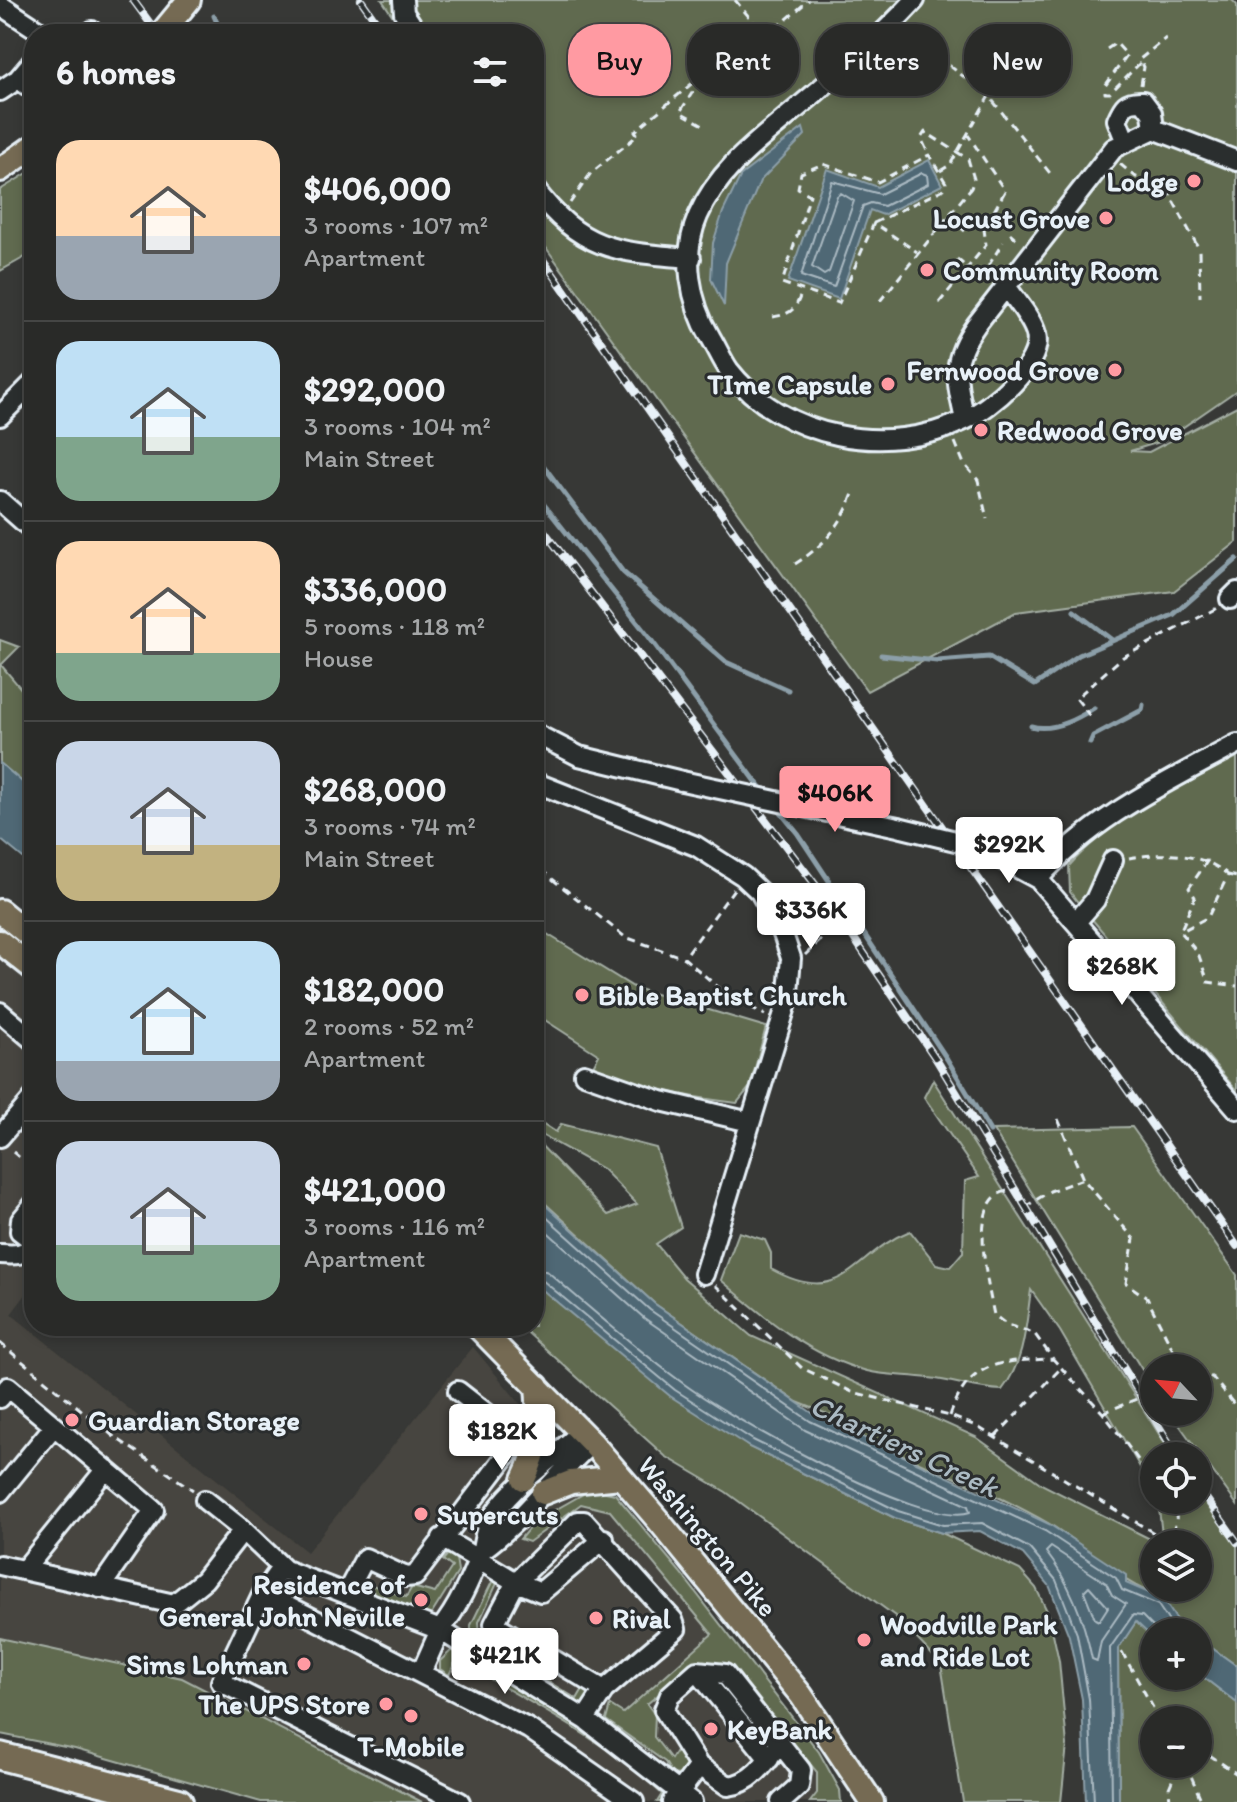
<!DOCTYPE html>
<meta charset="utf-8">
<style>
:root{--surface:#292a28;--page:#353634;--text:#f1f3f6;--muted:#a5a7a8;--line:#454645;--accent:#ff9aa2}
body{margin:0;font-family:Itim,sans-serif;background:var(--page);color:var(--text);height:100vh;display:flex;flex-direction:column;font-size:30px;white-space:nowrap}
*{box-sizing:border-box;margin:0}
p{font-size:26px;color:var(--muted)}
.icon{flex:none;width:44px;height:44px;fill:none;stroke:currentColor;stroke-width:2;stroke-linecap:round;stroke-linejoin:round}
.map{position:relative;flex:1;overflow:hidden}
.sheet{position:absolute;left:24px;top:24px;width:520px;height:1312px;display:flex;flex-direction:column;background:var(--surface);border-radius:32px;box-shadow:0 4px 12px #0003,0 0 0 2px var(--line)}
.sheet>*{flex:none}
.top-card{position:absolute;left:568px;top:24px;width:548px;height:72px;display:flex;gap:16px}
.needle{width:52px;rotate:296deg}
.buttons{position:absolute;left:1140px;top:1354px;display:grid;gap:16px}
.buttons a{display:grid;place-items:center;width:72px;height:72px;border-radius:50%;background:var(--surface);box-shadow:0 4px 12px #0003,0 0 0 2px var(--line);font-size:40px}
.price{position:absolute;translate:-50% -68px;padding:0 18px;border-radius:8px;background:#fff;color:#222;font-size:26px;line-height:52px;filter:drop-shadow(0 2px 4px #0008)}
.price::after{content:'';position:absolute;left:50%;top:48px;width:24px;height:18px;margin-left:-12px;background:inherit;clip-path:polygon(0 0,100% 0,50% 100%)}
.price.current{background:var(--accent);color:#111}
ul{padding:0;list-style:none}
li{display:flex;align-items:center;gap:24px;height:200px;padding:0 32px}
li+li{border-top:2px solid var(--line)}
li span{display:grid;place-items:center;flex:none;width:224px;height:160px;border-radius:24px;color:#555}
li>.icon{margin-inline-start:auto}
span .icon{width:96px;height:96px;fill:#fffc;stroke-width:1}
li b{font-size:34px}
h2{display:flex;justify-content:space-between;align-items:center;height:96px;padding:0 32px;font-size:34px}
.tag{padding:0 28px;border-radius:32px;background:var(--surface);box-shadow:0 4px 12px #0003,0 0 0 2px var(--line);font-size:28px;line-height:72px}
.tag.current{background:var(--accent);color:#111}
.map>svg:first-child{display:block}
</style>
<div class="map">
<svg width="1237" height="1802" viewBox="0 0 1237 1802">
<rect width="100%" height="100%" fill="#373836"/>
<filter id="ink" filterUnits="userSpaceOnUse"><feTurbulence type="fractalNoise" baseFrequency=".0125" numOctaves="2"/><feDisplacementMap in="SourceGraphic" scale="16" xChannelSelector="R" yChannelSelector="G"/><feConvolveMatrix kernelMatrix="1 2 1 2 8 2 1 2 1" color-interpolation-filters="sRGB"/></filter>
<g filter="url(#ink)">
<!-- built -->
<path fill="#47453f" d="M0 954 34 981V1284L11 1314 307 1552 473 1347 838 1787 832 1802H422L182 1678 0 1638Z"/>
<!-- green -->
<path fill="#616a50" stroke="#a4aea4" stroke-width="2" fill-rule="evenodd" d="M382 0H1232L1237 5V390L1163 441 1130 451 1149 452 1237 406V542L1174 591 1016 612 867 691 534 231V34H405Z
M34 169V252L0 271V190Z
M0 640 19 647 1 665 34 704V792L0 763Z
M1237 757V1091L1080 905 1070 892 1069 866C1114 816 1178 788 1237 757Z
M534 926 635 988 766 1027 750 1087 737 1103C686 1097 639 1088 593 1066L599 1055 534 1013Z
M933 1080 1173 1456H1154V1491L1060 1331 1031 1290C1026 1324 1025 1361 1002 1390 976 1389 954 1381 929 1378 908 1375 888 1376 867 1371 809 1356 765 1318 721 1280L739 1232 765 1240 771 1253V1269C845 1310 853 1253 910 1231L936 1264 950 1267 963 1252 965 1181 979 1177 924 1097Z
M534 1118 556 1132 561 1124 656 1148 681 1227 656 1244 684 1278 751 1336 976 1437 1043 1485 1160 1544H1154V1588H1198V1544H1163L1158 1500H1198V1491L1237 1546V1666L1198 1638V1632C1176 1632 1172 1602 1149 1592 1110 1576 1084 1544 1048 1523 991 1490 925 1466 865 1438L837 1418 797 1402 655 1304 534 1193V1138L608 1215 637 1204 603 1169 534 1131Z
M1132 1127 1237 1275V1505L1170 1412H1198V1368H1154V1389L993 1130Z
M534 1283 749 1447 895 1518 942 1533 1020 1570 1036 1588 1049 1615 1059 1661 1067 1745 1061 1802H963L941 1664 895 1616 726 1492 665 1456 520 1326H534Z
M592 1489 615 1494 680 1572 819 1752 840 1790 841 1802H810L817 1793V1772L730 1669 681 1676 647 1704 655 1715 654 1737 671 1759 677 1749 688 1763 680 1775 672 1774 665 1762 606 1720 610 1705 623 1713 712 1634 610 1511 581 1504 529 1542 520 1539 534 1522Z
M448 1554 456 1558 458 1572 431 1615H420L367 1593 364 1586 369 1584 406 1597 412 1587 435 1593 452 1567 443 1560Z
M494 1578 499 1579 479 1622 480 1640 577 1699 584 1687 595 1693 587 1708 471 1639V1625Z
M1136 1621 1154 1639V1676H1198V1673L1237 1703V1802H1119L1118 1649ZM1154 1720H1198V1764H1154Z
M0 1638 182 1678 422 1802H261L75 1749 0 1734Z
M452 1650 616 1747 669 1789 667 1802H657L662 1794C605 1740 532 1704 464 1664H454L449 1675 440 1669V1661Z"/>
<!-- water -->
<path fill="#4f6874" stroke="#8c9fa9" stroke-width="2" d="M803 128 805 135 760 181 726 263 724 306 711 279 713 243 723 212 741 175Z
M929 160 942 185 883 215 870 210 839 299 788 281 827 169 878 187Z
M0 763 34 792V867L0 839Z
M534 1195 655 1304 815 1415 1049 1524 1126 1575V1583L1163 1599 1180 1625 1190 1632H1154V1639L1136 1622 1118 1649 1119 1802H1086L1082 1699 1069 1636 1049 1585 1023 1554 980 1531 942 1533 895 1518 749 1447 670 1396 534 1283Z
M1198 1638 1237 1666V1703L1198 1673Z"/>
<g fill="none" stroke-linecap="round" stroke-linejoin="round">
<!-- shore -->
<path stroke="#abbac3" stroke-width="2" d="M922 173 927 175 928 184 884 206 871 203 863 206 834 287 801 276 832 181 880 194Z
M841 193 854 201 829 272 824 275 812 267 837 196Z
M534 1206 650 1310 810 1421 1045 1531 1116 1578 1122 1590 1158 1605 1176 1632
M534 1220 644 1318 805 1430 968 1506 970 1512C923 1529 723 1414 680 1381 634 1347 591 1309 548 1272L534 1267
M534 1278 542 1280 675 1390 753 1440 898 1511 943 1525 982 1523 1029 1548 1056 1580 1077 1634 1089 1699 1094 1802
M1051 1547 1106 1583 1112 1595 1126 1604 1101 1641 1097 1661 1092 1659C1084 1619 1071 1584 1046 1552Z
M1089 1586 1108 1607 1099 1621 1095 1619 1084 1591Z
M1112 1802 1110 1648 1133 1615 1142 1616 1158 1632"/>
<!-- stream -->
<path stroke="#8c9fa9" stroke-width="5" d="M214 16 222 34
M534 453 623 572 726 662 788 690
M534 492 649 637 763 791
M1074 611 1112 640
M881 655 937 661 989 657 1035 685 1079 655 1173 615 1237 559
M1031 726C1051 732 1077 719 1094 708
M1090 743 1093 736 1142 710 1143 705
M777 808 798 834 947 1059 990 1131"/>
<!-- minor casing -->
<g stroke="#e8f1f8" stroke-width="24">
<path id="minor" d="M403 0 404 13 418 34
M915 0C878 40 837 75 795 110 757 142 718 170 698 216 681 255 690 303 711 338 717 348 722 360 729 370 783 439 887 458 965 420
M0 5 44 34
M89 34 92 31 96 34
M18 79 34 60
M0 91 18 79 34 90
M1125 140 1117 120C1123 106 1126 100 1143 101L1152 113 1154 129
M534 188C582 251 616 252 691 258
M1007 287C1016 301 1032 318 1036 334 1044 364 990 408 965 420 956 378 950 362 976 325L1114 148 1154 129 1237 161
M0 416 34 382
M0 501 34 531
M1230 599 1237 592
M534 733 579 756 682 781
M534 782 696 846 743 876 760 892 783 934 791 958 787 1003 704 1274
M999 858 1038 879 1237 1109
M1038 879C1092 817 1166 783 1237 744
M1076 922 1095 900 1113 860
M0 1012 34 1041
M584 1074 661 1101 750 1122
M0 1137 34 1097
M34 1204 21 1220 20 1231 34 1242
M0 1254C14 1255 25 1256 34 1244
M0 1398 8 1387 154 1510 100 1588
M581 1432C554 1458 505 1490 489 1523 484 1532 484 1544 481 1553 470 1580 458 1608 440 1630L585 1719 692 1802
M0 1492 54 1426
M205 1500 243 1530
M442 1538 516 1582 578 1521H584L673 1620 676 1629 604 1690 585 1719
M482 1550C524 1520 553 1477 592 1443
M0 1565 174 1604 204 1580 243 1530 285 1570 440 1630 421 1673
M281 1568 263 1593 529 1729 634 1802
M24 1570 106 1469
M263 1593 221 1682 460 1802
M346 1594 365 1558 406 1577 415 1576 508 1453 512 1439 504 1427 458 1391
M697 1671 769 1759
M604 1690 494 1624 516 1582 541 1592 604 1539
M780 1743C767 1761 752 1784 728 1786L699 1766 664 1710 670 1695 697 1671 725 1674 801 1770 799 1786 781 1802
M672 1802 699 1766"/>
</g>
<!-- major casing -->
<g stroke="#e8f1f8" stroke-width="28">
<path id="major" d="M161 34 189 0
M0 170 34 146
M0 911 34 939
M0 942 34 969
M477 1326 592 1443 658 1520 801 1695 872 1802
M524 1479C540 1447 540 1421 537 1386
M543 1493 571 1482 621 1477"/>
</g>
<!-- highway casing -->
<g stroke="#e8f1f8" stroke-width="32">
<path id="highway" d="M0 1756 179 1802"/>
</g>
<!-- path -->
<path stroke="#e8f1f8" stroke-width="3" stroke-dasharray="8 6" stroke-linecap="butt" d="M735 0 765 36
M916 40 989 96 1053 177
M760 42 787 63
M1107 49 1116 43 1127 55 1105 86V93H1110L1140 63
M697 80 699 82 680 112 707 127
M1141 85 1144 67 1140 59 1166 38
M1120 164 1136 177 1163 182 1199 249 1200 297
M940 171 950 165 989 96
M570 203 591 173 638 135 635 131 719 61 739 60 809 0
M948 217 965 231
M874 223 944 189 946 183 929 155 878 182 823 164 801 173 798 188 810 195 782 283 839 303 874 223 917 252
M1010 233 1019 241
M957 259 968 268
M976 274 979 277
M981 278 1003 242
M880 301 971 188 974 179 968 159 925 132 921 138 929 155
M939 303 986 245 984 229 1005 191 968 135
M773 317C792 314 796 309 802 291
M955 442 964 464 978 480 987 519
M795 564C825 545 842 525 854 491
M1090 716 1076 698 1123 657 1217 608
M1129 858C1162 852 1202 852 1228 875L1208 917 1180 932
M1208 860 1189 888 1195 897 1180 932 1198 953 1208 982 1237 986
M541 870 625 937 684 958
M1228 875 1237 877
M734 889 684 958 725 993 765 1015
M805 955 823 938 834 909
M1058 1119 1083 1179 1134 1239 1126 1283 1147 1298 1175 1354 1197 1368
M13 1152 34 1170
M1007 1191C967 1199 988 1285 994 1315L1007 1325 1034 1333 1053 1359 1103 1413 1154 1481
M1025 1207 1050 1191 1083 1179
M715 1285 802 1368 852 1392 950 1416 976 1426 1159 1536 1171 1534C1179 1520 1178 1513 1168 1500
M0 1343 113 1436 193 1490
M1198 1369 1213 1378 1237 1408
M1103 1413 1139 1398
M950 1416C969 1360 1001 1361 1053 1359
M995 1437 1061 1368
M1122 1652 1160 1720
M1198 1747 1237 1774
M1186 1764 1202 1802
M1170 1802 1169 1788 1179 1764"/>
<!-- minor -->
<use href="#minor" stroke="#2a2d2e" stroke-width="18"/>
<!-- major -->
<use href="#major" stroke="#746b52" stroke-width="22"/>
<!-- highway -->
<use href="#highway" stroke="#746b52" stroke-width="26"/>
<!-- rail casing -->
<g stroke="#e8f1f8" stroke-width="8">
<path id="rail" d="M133 0 158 34
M361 0 385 34
M534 247 1237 1246
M534 518 834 909 936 1059 1177 1456
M1198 1487 1237 1542"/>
</g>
<!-- rail -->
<use href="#rail" stroke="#2a2d2e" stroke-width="5" stroke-dasharray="15" stroke-linecap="butt"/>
<!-- minor-bridge casing -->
<g stroke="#e8f1f8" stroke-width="24" stroke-linecap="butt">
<path id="minor-bridge" d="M682 781 898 827 968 844 999 858"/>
</g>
<!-- minor-bridge -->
<use href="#minor-bridge" stroke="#2a2d2e" stroke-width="18"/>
</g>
</g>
<!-- markers -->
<g fill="#ff9aa2" stroke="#2a2d2e" stroke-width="3">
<circle cx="1194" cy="181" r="8"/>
<circle cx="1106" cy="218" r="8"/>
<circle cx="927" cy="270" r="8"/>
<circle cx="1115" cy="370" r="8"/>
<circle cx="888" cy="384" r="8"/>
<circle cx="981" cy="430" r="8"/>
<circle cx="582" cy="995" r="8"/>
<circle cx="72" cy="1420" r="8"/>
<circle cx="421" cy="1514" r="8"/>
<circle cx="421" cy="1600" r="8"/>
<circle cx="596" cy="1618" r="8"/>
<circle cx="864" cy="1640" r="8"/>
<circle cx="304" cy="1664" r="8"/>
<circle cx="386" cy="1704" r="8"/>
<circle cx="411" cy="1716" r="8"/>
<circle cx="711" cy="1729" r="8"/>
</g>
<g text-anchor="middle" stroke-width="6" stroke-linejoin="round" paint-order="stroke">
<!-- poi labels -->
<g font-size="28" font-weight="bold" fill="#e8f1f8" stroke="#2a2d2e" text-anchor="start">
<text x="1178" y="191" text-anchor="end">Lodge</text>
<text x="1090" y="228" text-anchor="end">Locust Grove</text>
<text x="943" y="280">Community Room</text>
<text x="1099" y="380" text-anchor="end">Fernwood Grove</text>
<text x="872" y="394" text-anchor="end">TIme Capsule</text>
<text x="997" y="440">Redwood Grove</text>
<text x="598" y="1005">Bible Baptist Church</text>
<text x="88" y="1430">Guardian Storage</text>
<text x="437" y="1524">Supercuts</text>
<text x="405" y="1594" text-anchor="end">Residence of<tspan x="405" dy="32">General John Neville</tspan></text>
<text x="612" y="1628">Rival</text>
<text x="880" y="1634">Woodville Park<tspan x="880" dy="32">and Ride Lot</tspan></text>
<text x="288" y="1674" text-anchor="end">Sims Lohman</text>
<text x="370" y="1714" text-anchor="end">The UPS Store</text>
<text x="727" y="1739">KeyBank</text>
<text x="411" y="1756" text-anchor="middle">T-Mobile</text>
</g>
<!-- street labels -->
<g font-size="28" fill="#e8f1f8" stroke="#2a2d2e">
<text transform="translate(708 1536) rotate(50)" y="10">Washington Pike</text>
</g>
<!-- water labels -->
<g font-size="30" font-style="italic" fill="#abbac3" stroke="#2a2d2e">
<text transform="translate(904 1446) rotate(25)" y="10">Chartiers Creek</text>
</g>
</g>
</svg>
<div class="buttons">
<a><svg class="needle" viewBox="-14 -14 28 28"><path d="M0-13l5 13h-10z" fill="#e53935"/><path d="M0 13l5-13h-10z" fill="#a5a7a8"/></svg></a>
<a><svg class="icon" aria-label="locate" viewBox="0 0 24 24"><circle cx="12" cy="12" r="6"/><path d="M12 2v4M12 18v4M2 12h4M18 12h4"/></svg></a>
<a><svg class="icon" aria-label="layers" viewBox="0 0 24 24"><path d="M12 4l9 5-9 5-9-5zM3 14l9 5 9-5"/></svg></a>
<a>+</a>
<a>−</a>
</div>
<b class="price current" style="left:835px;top:834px">$406K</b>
<b class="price" style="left:1009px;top:885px">$292K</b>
<b class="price" style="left:811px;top:951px">$336K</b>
<b class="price" style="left:1122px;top:1007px">$268K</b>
<b class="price" style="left:502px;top:1472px">$182K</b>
<b class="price" style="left:505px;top:1696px">$421K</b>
<div class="top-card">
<a class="tag current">Buy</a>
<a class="tag">Rent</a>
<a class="tag">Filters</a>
<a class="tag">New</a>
</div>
<section class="sheet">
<h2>6 homes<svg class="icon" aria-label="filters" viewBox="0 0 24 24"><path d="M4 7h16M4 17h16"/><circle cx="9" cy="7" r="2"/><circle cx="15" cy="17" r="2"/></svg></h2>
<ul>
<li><span style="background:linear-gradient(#ffd9b3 60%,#9aa5b1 0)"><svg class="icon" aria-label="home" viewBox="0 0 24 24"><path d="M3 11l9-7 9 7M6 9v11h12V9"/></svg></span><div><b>$406,000</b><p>3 rooms · 107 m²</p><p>Apartment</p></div></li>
<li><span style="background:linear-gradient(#bfe0f5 60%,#7fa58c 0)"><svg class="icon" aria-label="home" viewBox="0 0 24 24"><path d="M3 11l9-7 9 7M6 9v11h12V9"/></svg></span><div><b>$292,000</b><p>3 rooms · 104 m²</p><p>Main Street</p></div></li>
<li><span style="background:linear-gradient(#ffd9b3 70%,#7fa58c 0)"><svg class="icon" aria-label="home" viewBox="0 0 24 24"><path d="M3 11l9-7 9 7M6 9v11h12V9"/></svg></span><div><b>$336,000</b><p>5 rooms · 118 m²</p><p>House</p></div></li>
<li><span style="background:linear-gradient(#c9d6e8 65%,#c2b280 0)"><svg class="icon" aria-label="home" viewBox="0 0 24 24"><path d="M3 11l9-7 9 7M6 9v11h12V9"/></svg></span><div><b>$268,000</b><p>3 rooms · 74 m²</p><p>Main Street</p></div></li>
<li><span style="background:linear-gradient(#bfe0f5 75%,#9aa5b1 0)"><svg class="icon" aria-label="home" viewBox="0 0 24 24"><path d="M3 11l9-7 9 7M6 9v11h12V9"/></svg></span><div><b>$182,000</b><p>2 rooms · 52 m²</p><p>Apartment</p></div></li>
<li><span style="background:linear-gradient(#c9d6e8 65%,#7fa58c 0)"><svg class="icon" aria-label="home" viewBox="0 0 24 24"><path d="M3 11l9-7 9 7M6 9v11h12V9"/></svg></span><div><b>$421,000</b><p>3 rooms · 116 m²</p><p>Apartment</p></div></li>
</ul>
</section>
</div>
